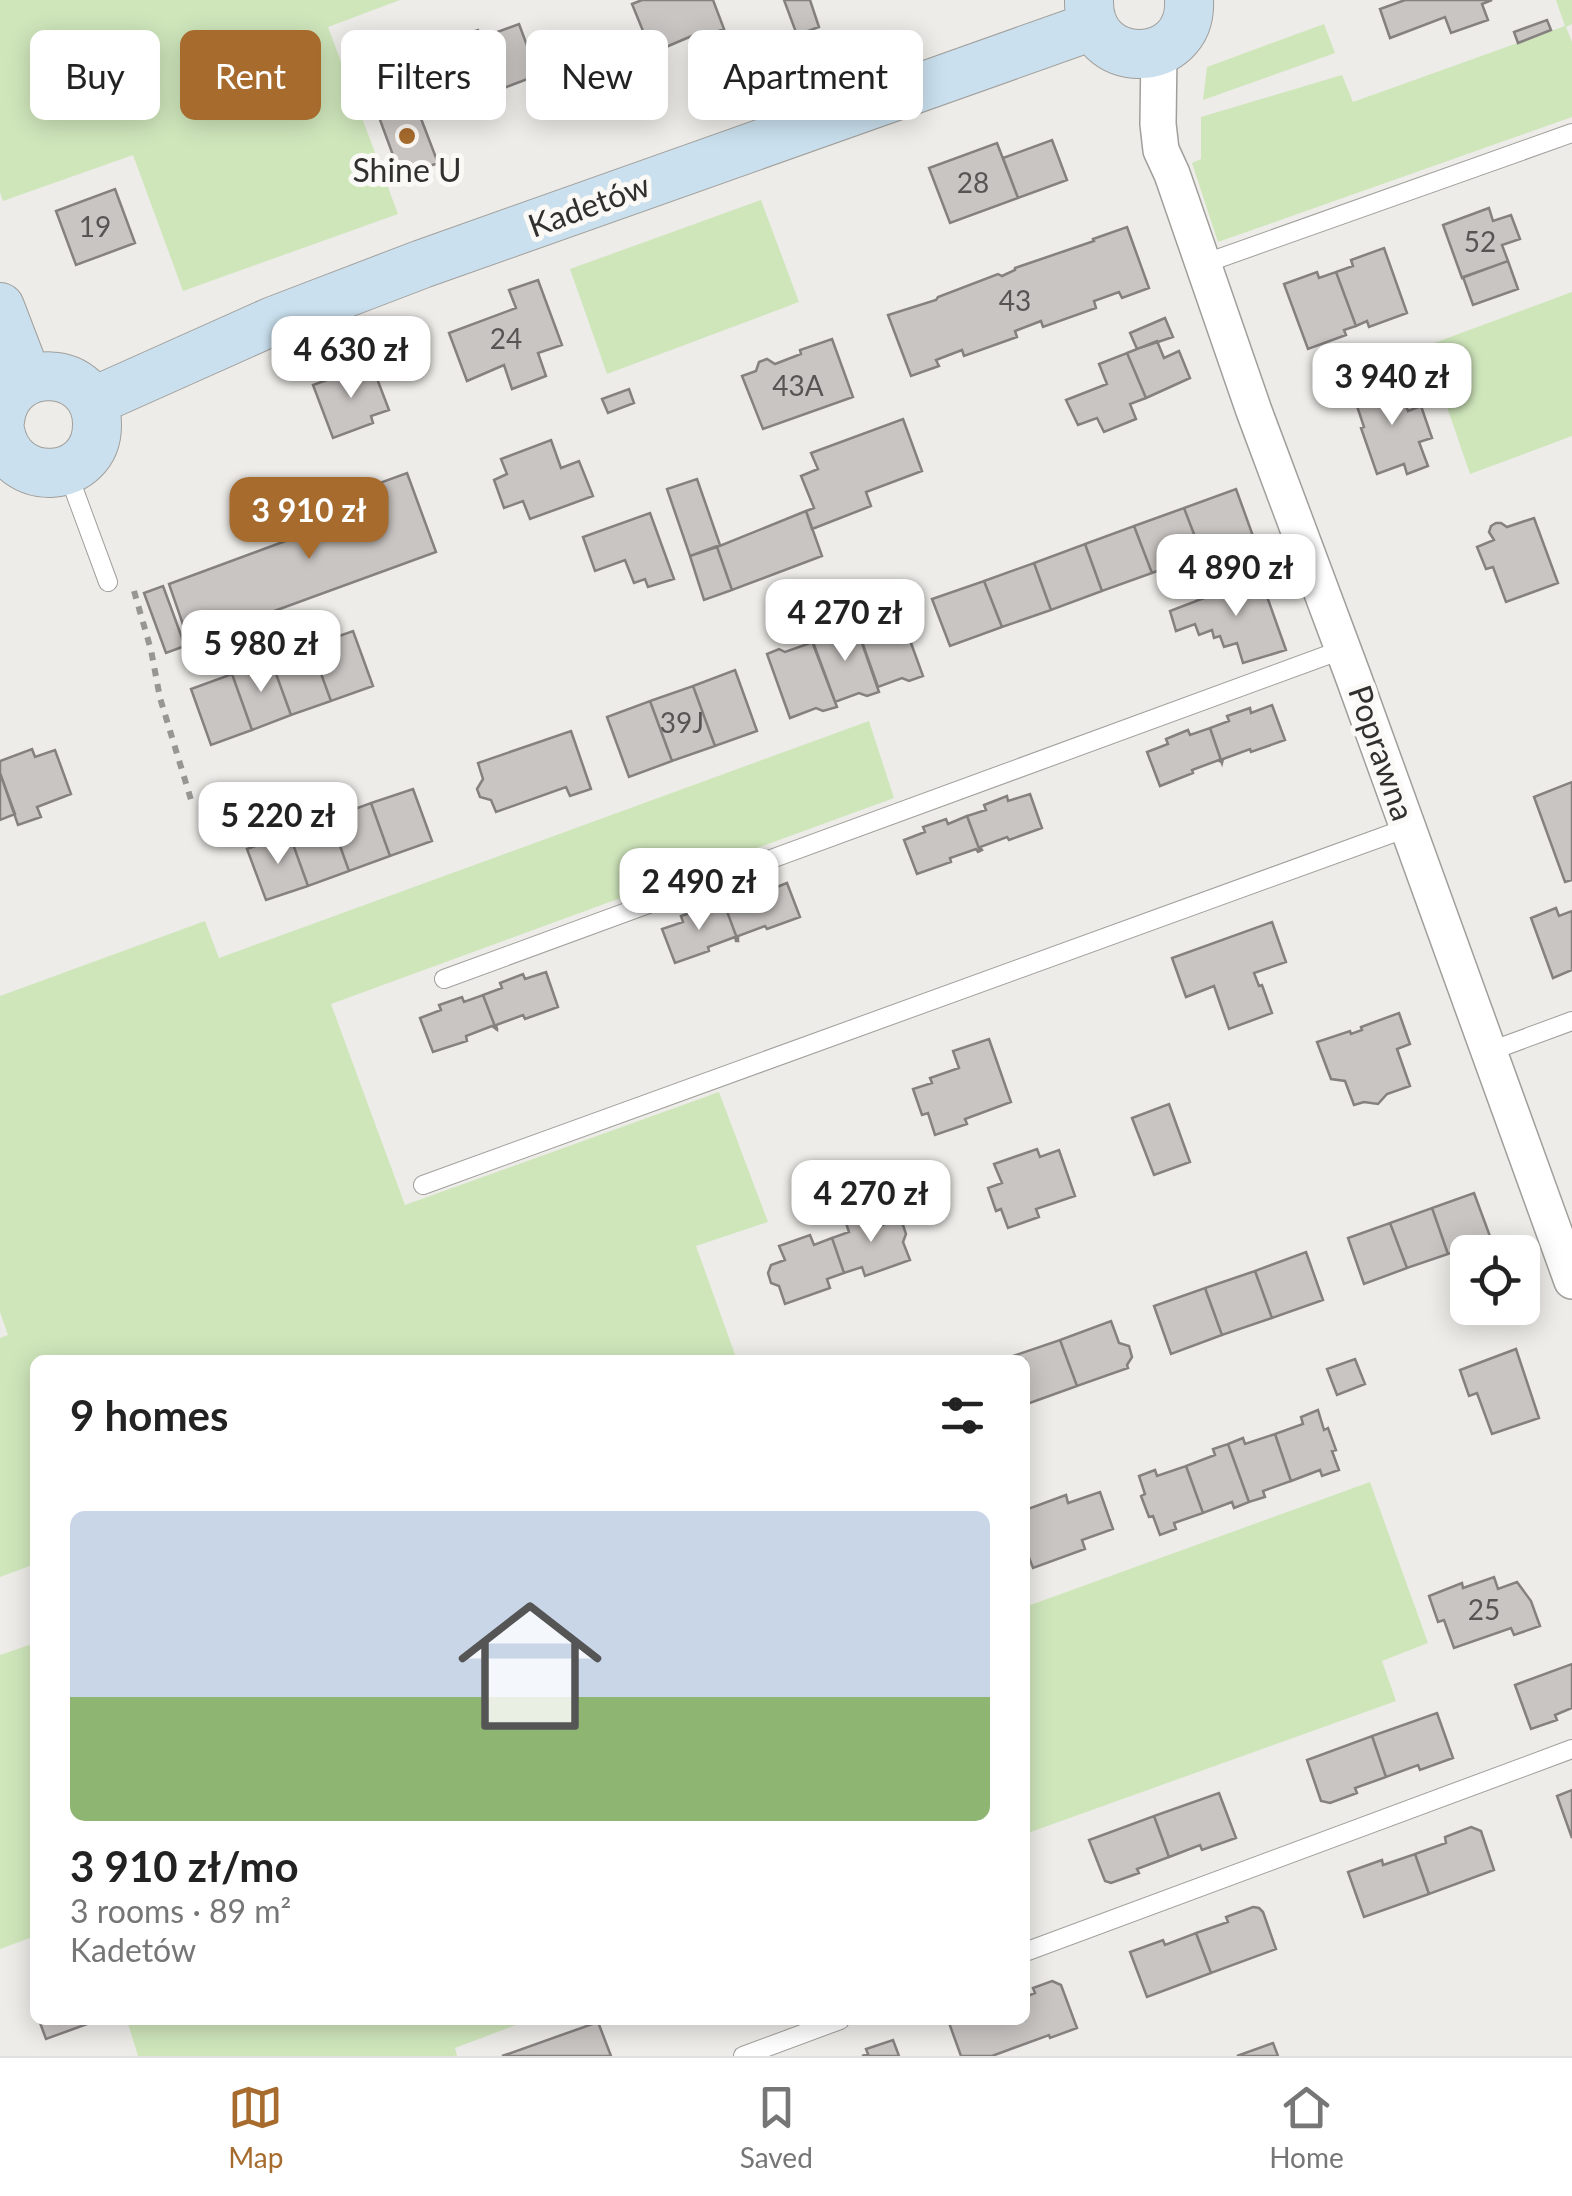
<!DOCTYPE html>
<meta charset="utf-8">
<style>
:root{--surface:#fff;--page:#f2f2f2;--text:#222;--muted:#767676;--line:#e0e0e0;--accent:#a76b2d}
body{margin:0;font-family:Lato,sans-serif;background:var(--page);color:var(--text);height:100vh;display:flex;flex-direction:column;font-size:38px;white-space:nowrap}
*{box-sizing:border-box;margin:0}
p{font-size:32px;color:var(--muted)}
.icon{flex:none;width:55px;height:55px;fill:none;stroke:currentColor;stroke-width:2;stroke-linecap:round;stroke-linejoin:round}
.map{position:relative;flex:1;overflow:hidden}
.side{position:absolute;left:30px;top:1355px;width:1000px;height:670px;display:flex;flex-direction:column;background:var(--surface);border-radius:15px;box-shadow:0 5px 25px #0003}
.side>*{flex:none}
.hud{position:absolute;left:30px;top:30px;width:1000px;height:90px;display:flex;gap:20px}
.controls{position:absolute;left:1450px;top:1235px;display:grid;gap:20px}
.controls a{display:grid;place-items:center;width:90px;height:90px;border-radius:15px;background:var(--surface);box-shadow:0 5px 25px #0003;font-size:50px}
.price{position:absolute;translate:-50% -85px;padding:0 22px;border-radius:20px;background:#fff;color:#222;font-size:32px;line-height:65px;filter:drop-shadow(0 2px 5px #0008)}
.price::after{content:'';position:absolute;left:50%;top:60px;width:30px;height:22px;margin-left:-15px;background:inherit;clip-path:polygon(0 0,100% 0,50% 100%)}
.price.current{background:var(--accent);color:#fff}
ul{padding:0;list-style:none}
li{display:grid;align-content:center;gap:20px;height:530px;padding:0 40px}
li span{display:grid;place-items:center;height:310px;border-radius:15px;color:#555}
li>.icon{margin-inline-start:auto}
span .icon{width:180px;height:180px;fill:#fffc;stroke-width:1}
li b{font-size:42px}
h2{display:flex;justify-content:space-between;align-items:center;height:120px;padding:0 40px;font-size:42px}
.tag{padding:0 35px;border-radius:15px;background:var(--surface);box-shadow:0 5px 25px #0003;font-size:35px;line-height:90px}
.tag.current{background:var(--accent);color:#fff}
.menu{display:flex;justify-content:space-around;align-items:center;height:140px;border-top:2px solid var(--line);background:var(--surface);font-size:28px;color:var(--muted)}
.menu a{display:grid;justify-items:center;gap:5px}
.menu .current{color:var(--accent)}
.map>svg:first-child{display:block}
</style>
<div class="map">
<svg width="1572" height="2056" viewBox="0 0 1572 2056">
<rect width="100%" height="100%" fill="#edece8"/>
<!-- green -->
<path fill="#cfe6bb" d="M0 0H400L328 27 398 214 183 291 133 155 3 201 0 192Z
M1556 0H1572V24L1566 27 1572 42V117L1218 242 1192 163 1201 159V117L1342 75 1353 102 1565 26Z
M1324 24 1335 53 1203 100 1207 67Z
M761 200 799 302 607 374 570 269Z
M1572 292V436L1470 474 1426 346Z
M869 721 894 798 331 1004 405 1205 719 1092 768 1222 696 1246 737 1360H35V1564L0 1577V1338L8 1335 0 1312V996L205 921 219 958Z
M1370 1482 1428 1643 1382 1661 1396 1701 1025 1834V1607Z
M35 1643V1936L0 1949V1655Z
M127 2020H529L455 2048 457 2056H138Z"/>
<!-- building -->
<path fill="#c9c5c2" stroke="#85817f" stroke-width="2.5" d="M642 0H713L724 29 703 37 701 32 652 53 632 4Z
M784 0H810L819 27 797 35Z
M1405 0H1492L1482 4 1488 20 1451 33 1445 17 1390 38 1380 9Z
M1547 20 1551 30 1518 43 1514 32Z
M519 24 538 75 493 92 495 100 474 108 448 40 478 30 481 38Z
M570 77 582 110 561 117 549 84Z
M412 95 438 163 401 177 376 109Z
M1052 140 1067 180 1018 198 1003 158Z
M997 143 1018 198 950 223 929 168Z
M115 189 135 243 76 265 56 211Z
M1489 208 1493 221 1511 215 1520 239 1502 245 1508 261 1462 278 1443 225Z
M1127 227 1149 288 1122 298 1119 292 1094 301 1096 308 1043 327 1041 321 1015 331 1017 337 964 356 962 350 936 360 939 366 911 376 888 315 936 300 938 297 998 274 1002 276 1015 270V268L1094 241 1093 239Z
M1384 248 1407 313 1369 327 1367 321 1356 326 1336 272 1353 266 1351 260Z
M1508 261 1518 289 1473 305 1463 277Z
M1317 272 1319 278 1336 272 1356 326 1344 330 1346 335 1308 349 1284 284Z
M538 280 562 345 538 353 546 376 512 389 504 365 467 381 449 333 516 308 509 290Z
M1165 318 1173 337 1137 349 1130 333Z
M832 339 853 397 763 429 742 376 756 371 759 362 767 359 775 364 801 354 800 350Z
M1157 341 1164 358 1179 351 1190 378 1146 398 1127 353Z
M1127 353 1146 398 1130 404 1136 419 1104 432 1097 418 1078 425 1066 400 1107 384 1099 364Z
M373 368 389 410 371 416 373 423 333 438 313 385 354 370 355 375Z
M1397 379 1408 411 1421 406 1432 438 1419 442 1428 466 1407 474 1404 464 1377 474 1361 428 1364 427 1353 394Z
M629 389 634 403 608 413 602 399Z
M903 419 922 471 866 492 871 506 812 529 806 511 814 508 801 476 818 469 811 453Z
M551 440 561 468 579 461 593 496 530 519 523 501 504 508 494 480 507 474 501 459Z
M407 473 436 552 189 642 169 584 348 518 350 513 344 496Z
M697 479 720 545 690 556 667 489Z
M1236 489 1253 536 1202 555 1184 508Z
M1184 508 1202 555 1152 573 1134 526Z
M806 511 822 556 732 590 717 547Z
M650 513 674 579 648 587 645 579 634 583 625 560 595 571 583 537Z
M1534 518 1558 583 1506 602 1493 567 1486 569 1477 547 1494 540 1489 532 1491 526 1496 523H1501L1507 527Z
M1134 526 1152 573 1102 591 1085 544Z
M1085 544 1102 591 1051 610 1034 563Z
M717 547 732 590 704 600 690 556Z
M1034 563 1051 610 1002 627 984 581Z
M1259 574 1286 650 1243 663 1237 643 1224 647 1220 636 1214 638 1212 630 1199 635 1195 624 1176 631 1170 611 1225 590 1224 587Z
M984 581 1002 627 950 646 932 599Z
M163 586 185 646 166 653 144 593Z
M899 610 923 676 909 681 902 678 878 687 855 622 866 618 871 621Z
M856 626 879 692 867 696 859 693 835 702 811 639 823 634 828 636Z
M353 631 373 686 331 701 311 646Z
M813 642 837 707 823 711 816 708 790 718 767 654 779 649 785 652Z
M311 646 331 701 291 715 271 660Z
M271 660 291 715 252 730 232 674Z
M735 670 757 731 715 746 693 686Z
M232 674 252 730 211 745 191 689Z
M693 686 715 746 672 761 650 701Z
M650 701 672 761 629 777 607 717Z
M1272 705 1285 740 1251 752 1250 749 1223 759 1222 763 1210 728 1229 721 1227 716 1250 708 1251 713Z
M1210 728 1222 763 1219 760 1192 770 1193 773 1160 786 1147 752 1168 744 1166 739 1188 730 1190 735Z
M571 731 591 789 570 796 566 787 496 812 491 800 480 797 477 789 483 779 478 763Z
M32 749 35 757 55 750 71 794 37 807 41 817 18 825 0 773V761Z
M0 773 15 814 0 820Z
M1572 782V880L1565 882 1534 797Z
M413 789 432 841 390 856 371 803Z
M1030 794 1042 828 1009 840 1007 837 980 847 982 850 980 851 967 816 986 810 984 805 1007 796 1008 801Z
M371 803 390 856 349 871 330 818Z
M967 816 980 851 978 852 976 849 950 858 951 862 917 874 904 840 925 832 923 827 946 819 948 824Z
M330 818 349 871 308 886 289 833Z
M289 833 308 886 266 900 247 849Z
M787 883 800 917 767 929 765 926 738 936V941L725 906 744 899 742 894 765 886 767 891Z
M725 906 738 941H736L735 937 708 947 709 951 675 963 662 929 683 922 681 916 704 908 706 913Z
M1556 908 1559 916 1572 911V970L1553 978 1531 918Z
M1272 922 1286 962 1254 973 1259 986 1262 985 1272 1013 1229 1029 1214 986 1186 997 1172 958Z
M546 972 558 1007 525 1019 523 1015 496 1025 497 1029H496L483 995 502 988 500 983 523 974 525 979Z
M483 995 496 1029 492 1026 466 1036 467 1041 433 1052 420 1018 441 1010 439 1005 462 997 464 1002Z
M1399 1013 1410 1044 1397 1049 1410 1086 1387 1094 1378 1104 1364 1102 1354 1105 1345 1081 1331 1079 1317 1042 1350 1031 1351 1034 1362 1030 1361 1027Z
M989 1039 1011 1102 965 1119 967 1124 935 1135 928 1113 922 1115 913 1089 932 1083 930 1078 959 1068 953 1051Z
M1169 1104 1190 1162 1154 1175 1132 1118Z
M1037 1149 1040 1157 1059 1150 1075 1196 1036 1209 1039 1217 1008 1228 1001 1209 996 1211 988 1188 1002 1183 994 1164Z
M1474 1193 1491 1239 1448 1254 1432 1208Z
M1432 1208 1448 1254 1407 1268 1390 1223Z
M877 1212 882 1225 895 1221 903 1225 906 1234 903 1242 910 1260 865 1276 862 1267 844 1273 832 1238 849 1232 846 1223Z
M1390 1223 1407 1268 1364 1284 1348 1238Z
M810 1235 814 1245 832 1238 844 1273 827 1279 830 1288 785 1304 779 1286 771 1283 768 1273 771 1265 785 1260 779 1246Z
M1306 1252 1323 1300 1272 1318 1255 1271Z
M1255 1271 1272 1318 1222 1335 1205 1288Z
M1205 1288 1222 1335 1171 1354 1154 1306Z
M1111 1321 1119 1343 1129 1346 1132 1357 1127 1365 1128 1368 1077 1386 1060 1340Z
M1060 1340 1077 1386 1027 1404 1025 1360H1011L1010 1357Z
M1516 1349 1539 1418 1492 1434 1477 1393 1469 1396 1460 1370Z
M1355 1359 1365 1384 1337 1395 1327 1369Z
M1318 1410 1324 1430 1328 1428 1336 1450 1332 1451 1339 1470 1322 1476 1320 1470 1291 1481 1275 1434 1303 1424 1301 1417Z
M1275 1434 1291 1481 1263 1491 1265 1497 1249 1502 1228 1444 1243 1438 1245 1444Z
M1228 1444 1249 1502 1234 1508 1232 1502 1203 1513 1186 1466 1215 1455 1213 1449Z
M1186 1466 1203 1513 1174 1523 1176 1529 1160 1535 1153 1516 1149 1517 1141 1496 1145 1494 1139 1476 1155 1470 1157 1476Z
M1100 1492 1113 1529 1082 1540 1085 1549 1033 1568 1025 1547V1510L1066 1495 1068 1503Z
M1494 1577 1498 1589 1517 1582 1531 1601 1540 1626 1514 1635 1511 1628 1454 1648 1444 1620 1438 1622 1429 1596 1462 1583 1463 1588Z
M1572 1664V1708L1555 1715 1557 1720 1531 1729 1515 1685Z
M1437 1713 1453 1758 1420 1770 1418 1765 1386 1777 1372 1736Z
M1372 1736 1386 1777 1355 1788 1357 1793 1330 1803 1321 1801 1307 1760Z
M1572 1790V1838L1557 1796Z
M1219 1793 1236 1838 1202 1850 1200 1845 1169 1857 1154 1816Z
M1154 1816 1169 1857 1137 1869 1139 1873 1111 1883 1105 1881 1089 1840Z
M1471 1827 1481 1831 1494 1870 1429 1894 1415 1854 1446 1843 1445 1837Z
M1415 1854 1429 1894 1364 1917 1348 1872 1382 1860 1383 1865Z
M1253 1907 1259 1908 1263 1912 1276 1949 1211 1973 1196 1933 1228 1922 1226 1917Z
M1196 1933 1211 1973 1147 1997 1130 1952 1163 1940 1165 1945Z
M1052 1981 1061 1985 1077 2028 1050 2038 1049 2035 992 2056H961L948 2020H1025V1997L1035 1993 1033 1988Z
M39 2020H98L46 2039Z
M598 2022 611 2056H502L508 2054Z
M893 2040 899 2056H862L868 2054 866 2049Z
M1273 2043 1278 2056H1237Z"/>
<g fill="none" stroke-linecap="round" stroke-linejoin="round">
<!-- lane casing -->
<g stroke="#a19f9b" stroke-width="20">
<path id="lane" d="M1203 264 1572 133
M67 471 108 582
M444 979 1344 649
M1488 1052 1572 1021
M423 1185 1407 828
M1025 1952 1572 1749
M743 2056 840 2020"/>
</g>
<!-- street casing -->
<g stroke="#a19f9b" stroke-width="38">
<path id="street" d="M1159 51 1158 124 1161 150 1172 174 1254 411 1353 676 1572 1281"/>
</g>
<!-- secondary casing -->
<g stroke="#a19f9b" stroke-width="50">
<path id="secondary" d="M1089 0C1087 73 1193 71 1189 0
M0 307 28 380
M92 402 273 321 422 264 1093 26
M0 421C6 359 97 363 97 424 98 485 10 491 0 430"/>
</g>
<!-- path -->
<path stroke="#979693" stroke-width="6" stroke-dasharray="8 8" stroke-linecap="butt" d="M134 591 151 650 160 698 192 803"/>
<!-- lane -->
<use href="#lane" stroke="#fff" stroke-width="18"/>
<!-- street -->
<use href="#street" stroke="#fff" stroke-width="35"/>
<!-- secondary -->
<use href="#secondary" stroke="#cae0ee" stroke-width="48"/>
</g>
<!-- markers -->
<circle fill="#a76b2d" stroke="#fbf9f5" stroke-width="4" cx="407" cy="136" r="10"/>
<g text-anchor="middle" stroke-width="10" stroke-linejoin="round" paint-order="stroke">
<!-- number labels -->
<g font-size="28" fill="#575554">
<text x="973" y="193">28</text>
<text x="95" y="237">19</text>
<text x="1480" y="252">52</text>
<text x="1015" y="311">43</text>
<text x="506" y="349">24</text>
<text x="798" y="396">43A</text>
<text x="682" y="733">39J</text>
<text x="1484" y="1620">25</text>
</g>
<!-- poi labels -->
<g font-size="32" fill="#31302f" stroke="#fbf9f5">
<text x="407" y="182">Shine U</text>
</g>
<!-- street labels -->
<g font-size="32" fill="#31302f" stroke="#fbf9f5">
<text transform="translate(589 206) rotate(-20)" y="11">Kadetów</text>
<text transform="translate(1381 753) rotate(71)" y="11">Poprawna</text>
</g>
</g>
</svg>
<div class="controls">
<a><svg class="icon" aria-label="locate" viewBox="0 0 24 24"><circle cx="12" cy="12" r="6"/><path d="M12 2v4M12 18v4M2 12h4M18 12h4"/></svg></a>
</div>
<b class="price" style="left:351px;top:401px">4 630 zł</b>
<b class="price" style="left:1392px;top:428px">3 940 zł</b>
<b class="price current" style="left:309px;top:562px">3 910 zł</b>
<b class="price" style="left:1236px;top:619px">4 890 zł</b>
<b class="price" style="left:845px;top:664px">4 270 zł</b>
<b class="price" style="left:261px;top:695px">5 980 zł</b>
<b class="price" style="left:278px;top:867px">5 220 zł</b>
<b class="price" style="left:699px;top:933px">2 490 zł</b>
<b class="price" style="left:871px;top:1245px">4 270 zł</b>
<div class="hud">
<a class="tag">Buy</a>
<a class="tag current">Rent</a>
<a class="tag">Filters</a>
<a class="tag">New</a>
<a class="tag">Apartment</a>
</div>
<section class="side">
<h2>9 homes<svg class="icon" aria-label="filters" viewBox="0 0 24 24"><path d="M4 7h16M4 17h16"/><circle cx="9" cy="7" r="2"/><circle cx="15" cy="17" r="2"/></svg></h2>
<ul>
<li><span style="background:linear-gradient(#c9d6e8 60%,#8fb573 0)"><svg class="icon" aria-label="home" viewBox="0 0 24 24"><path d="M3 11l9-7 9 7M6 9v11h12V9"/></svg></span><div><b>3 910 zł/mo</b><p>3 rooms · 89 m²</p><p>Kadetów</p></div></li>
</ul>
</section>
</div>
<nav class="menu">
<a class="current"><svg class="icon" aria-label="map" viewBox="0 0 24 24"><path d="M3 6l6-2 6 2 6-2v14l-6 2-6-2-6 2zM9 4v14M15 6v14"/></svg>Map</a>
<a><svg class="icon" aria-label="saved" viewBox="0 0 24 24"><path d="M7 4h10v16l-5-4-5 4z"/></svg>Saved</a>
<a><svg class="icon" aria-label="home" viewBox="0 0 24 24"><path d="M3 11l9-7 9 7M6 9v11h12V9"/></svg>Home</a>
</nav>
